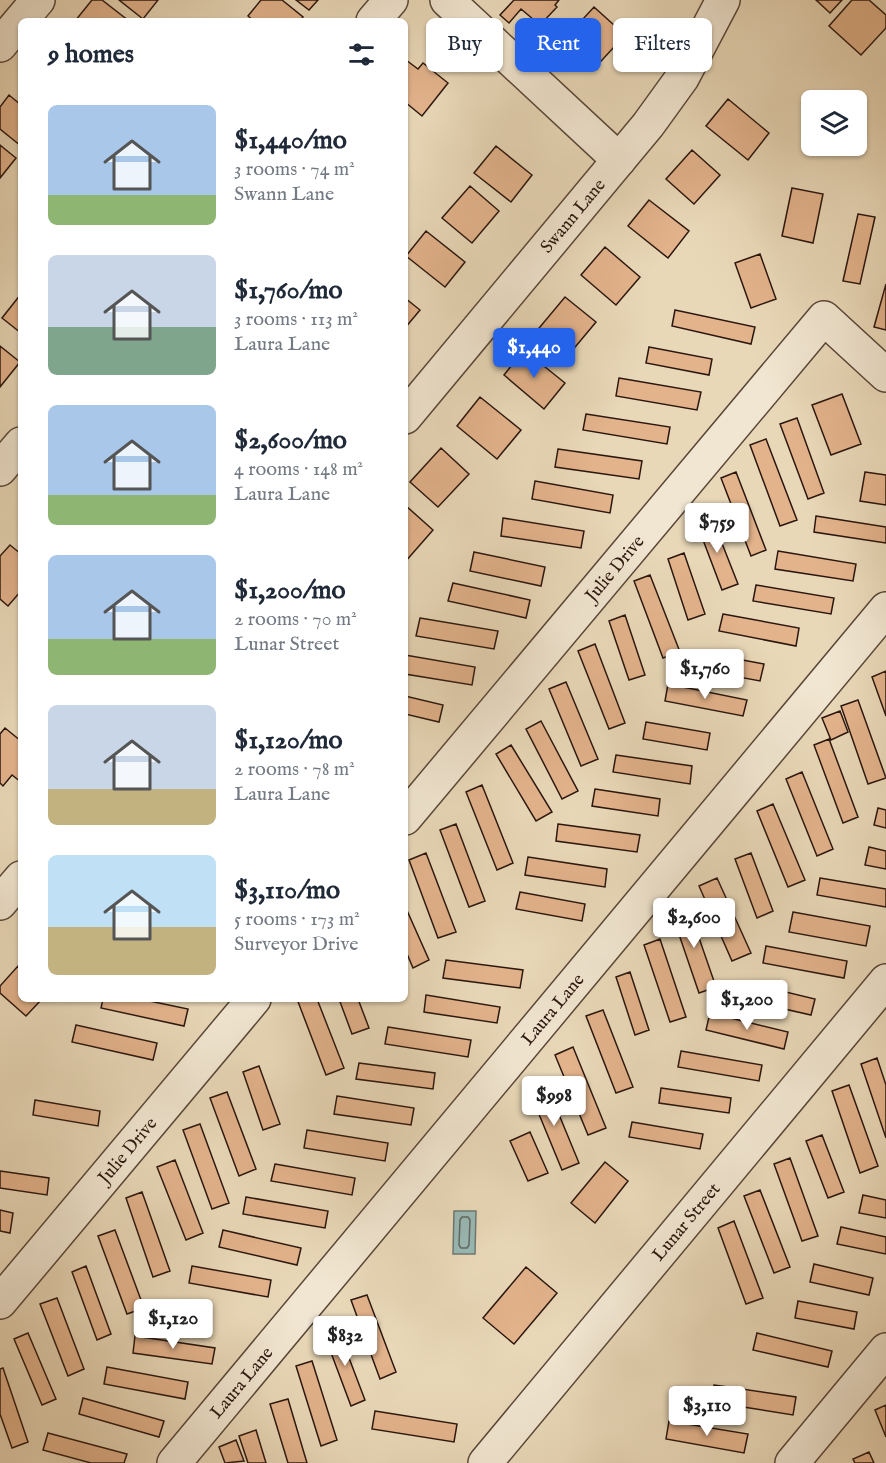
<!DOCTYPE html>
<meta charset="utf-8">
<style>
:root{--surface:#fff;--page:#f2f2f3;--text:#1f2937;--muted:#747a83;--accent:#2563eb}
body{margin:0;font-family:"IM FELL English",serif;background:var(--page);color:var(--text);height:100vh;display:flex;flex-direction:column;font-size:22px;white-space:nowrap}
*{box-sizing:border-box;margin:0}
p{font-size:20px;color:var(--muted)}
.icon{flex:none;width:33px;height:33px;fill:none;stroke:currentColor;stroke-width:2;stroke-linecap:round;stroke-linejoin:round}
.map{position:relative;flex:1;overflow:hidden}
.sheet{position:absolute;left:18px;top:18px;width:390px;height:984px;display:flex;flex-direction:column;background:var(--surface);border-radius:9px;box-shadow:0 2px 4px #0004}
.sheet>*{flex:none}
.banner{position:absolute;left:426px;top:18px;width:369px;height:54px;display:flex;gap:12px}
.tools{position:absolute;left:801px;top:90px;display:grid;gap:12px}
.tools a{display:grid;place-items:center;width:66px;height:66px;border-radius:9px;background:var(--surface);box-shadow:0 2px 4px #0004;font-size:30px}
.price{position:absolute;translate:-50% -51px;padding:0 14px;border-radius:6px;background:#fff;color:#222;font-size:20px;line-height:39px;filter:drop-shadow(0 2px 3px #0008)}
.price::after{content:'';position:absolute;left:50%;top:36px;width:18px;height:14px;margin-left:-9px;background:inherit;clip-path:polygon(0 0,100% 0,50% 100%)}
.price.current{background:var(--accent);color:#fff}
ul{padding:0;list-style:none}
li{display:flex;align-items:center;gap:18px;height:150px;padding:0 30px}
li span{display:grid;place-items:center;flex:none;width:168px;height:120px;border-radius:9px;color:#555}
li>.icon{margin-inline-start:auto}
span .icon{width:72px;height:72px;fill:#fffc;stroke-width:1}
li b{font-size:26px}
h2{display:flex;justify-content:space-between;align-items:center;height:72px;padding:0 30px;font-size:26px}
.tag{padding:0 21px;border-radius:9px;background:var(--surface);box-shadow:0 2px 4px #0004;font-size:21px;line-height:54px}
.tag.current{background:var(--accent);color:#fff}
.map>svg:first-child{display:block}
</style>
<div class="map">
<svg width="886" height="1463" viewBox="0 0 886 1463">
<rect width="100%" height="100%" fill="#e9d8b8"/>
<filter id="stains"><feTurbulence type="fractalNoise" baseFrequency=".00333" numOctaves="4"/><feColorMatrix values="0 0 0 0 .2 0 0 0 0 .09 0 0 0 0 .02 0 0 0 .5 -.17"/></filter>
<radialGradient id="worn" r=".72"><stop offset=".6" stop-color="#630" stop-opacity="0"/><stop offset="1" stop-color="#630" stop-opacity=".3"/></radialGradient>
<!-- water -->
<path fill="#99b9b6" stroke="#6d7873" stroke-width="1.5" d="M454 1211H476L475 1254H453Z"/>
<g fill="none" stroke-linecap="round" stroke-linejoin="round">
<!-- shore -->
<path stroke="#626862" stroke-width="1.5" d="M462 1217H468L470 1220 469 1245 467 1248H461L459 1245 460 1220Z"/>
</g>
<!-- building -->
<path fill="#e3b38c" stroke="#2b170f" stroke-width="1.5" d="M92 0H102L129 21H75Z
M119 0H158L143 19Z
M261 0H282L303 17 300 21H254L248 16Z
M296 0H318L309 10Z
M514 0H559L555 5 557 7 540 25 521 9 509 23 500 15Z
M816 0H842L830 13Z
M852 0H869L886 15V28L861 55 829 26Z
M594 7 625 35 592 71 561 43Z
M406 60 418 69 423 63 448 83 422 116 405 102Z
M9 95 21 105V146L0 129V107Z
M728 99 769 133 748 160 706 126Z
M0 145 16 158 0 178Z
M496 146 532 175 511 202 474 173Z
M692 150 720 175 694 204 666 179Z
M470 186 499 211 472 243 442 218Z
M792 188 823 194 813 243 782 236Z
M649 200 689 231 668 258 628 226Z
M858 214 875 217 860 284 843 281Z
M426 231 465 262 445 287 406 256Z
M605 247 640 277 616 305 581 275Z
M760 254 776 299 751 308 735 263Z
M886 284V330L874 327Z
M21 294V333L2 318Z
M565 297 596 322 566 358 535 333Z
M405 298 420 310 405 328Z
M675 310 755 327 751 344 672 326Z
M0 346 20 362 0 387Z
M649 347 712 359 709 375 646 363Z
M524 350 565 383 544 409 504 375Z
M619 378 701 392 697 410 616 396Z
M842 394 861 444 831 455 812 405Z
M480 397 521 430 497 459 457 426Z
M586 414 670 427 667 444 583 430Z
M797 418 824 493 808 499 780 424Z
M766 439 797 520 780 526 750 445Z
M441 448 469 474 438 507 410 482Z
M558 449 642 461 639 479 555 467Z
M736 472 766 550 751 556 721 478Z
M865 472 886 475V505L860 501Z
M535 481 613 495 610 513 532 499Z
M405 505 433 530 405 562Z
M816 516 886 527V543L814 532Z
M503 518 584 531 581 548 501 536Z
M712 518 738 584 722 590 697 524Z
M10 545 21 554V591L8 606 0 599V556Z
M778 551 856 564 853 581 775 569Z
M474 552 545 567 541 586 470 571Z
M684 553 705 614 688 620 668 559Z
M650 575 680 652 663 658 634 581Z
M453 583 530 600 526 618 448 601Z
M756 585 834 598 831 614 753 601Z
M723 614 799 628 796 646 719 631Z
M625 615 645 675 629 680 609 621Z
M420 618 498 631 494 649 416 636Z
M595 644 625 723 609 729 578 651Z
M705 653 764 664 760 681 701 670Z
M405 655 475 667 472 685 405 674Z
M886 671V716L872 677Z
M566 682 598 759 581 766 549 689Z
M668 684 747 700 743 716 665 701Z
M405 696 443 705 439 722 405 714Z
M858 700 886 778 868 784 841 706Z
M840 711 848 732 831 740 822 718Z
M541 721 578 791 562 799 526 729Z
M646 722 710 733 707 750 643 739Z
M5 728 21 741V782L12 775 3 786 0 783V734Z
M829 739 858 817 843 823 814 745Z
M511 745 552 812 536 821 496 754Z
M616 755 692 766 690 784 613 772Z
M802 772 833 849 817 856 786 779Z
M482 785 513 863 497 870 466 792Z
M595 789 660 799 658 816 592 806Z
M773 804 805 880 788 887 757 811Z
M878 808 886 810V828L874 825Z
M456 824 485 901 469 907 440 830Z
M558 824 640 835 637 852 556 841Z
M869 847 886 851V869L865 865Z
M426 853 456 932 438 938 409 860Z
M751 853 773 911 757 918 735 859Z
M528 857 607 869 605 887 525 875Z
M717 878 751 953 732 961 699 886Z
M820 878 886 889V907L817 895Z
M520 892 585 904 582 921 516 909Z
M405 906 429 960 413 968 405 949Z
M688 906 716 987 699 993 671 911Z
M793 912 870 926 866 946 789 932Z
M660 939 686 1017 670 1022 644 945Z
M766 946 847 961 844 978 763 963Z
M446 960 523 970 520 988 443 978Z
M18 966 21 969V999H42L26 1016 0 993V986Z
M630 972 649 1030 635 1035 616 977Z
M740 981 815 999 811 1015 736 998Z
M426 995 500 1007 497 1023 424 1012Z
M103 999H140L188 1009 184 1026 101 1008Z
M297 999H317L344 1068 326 1075Z
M339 999H358L369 1028 352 1034Z
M603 1010 633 1087 616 1093 586 1016Z
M710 1013 788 1032 784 1049 706 1030Z
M76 1025 157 1043 153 1060 72 1042Z
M388 1027 471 1040 468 1057 385 1044Z
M573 1047 606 1128 588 1135 555 1055Z
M681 1051 762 1065 759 1081 678 1067Z
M877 1058 886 1085V1138L861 1064Z
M359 1063 435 1073 433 1089 356 1079Z
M259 1066 280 1124 263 1130 243 1072Z
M546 1083 579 1163 562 1170 529 1090Z
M849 1085 878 1166 860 1173 832 1091Z
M661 1088 731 1098 729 1113 659 1103Z
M227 1092 256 1169 239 1176 210 1098Z
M337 1096 414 1108 411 1125 334 1114Z
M35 1100 100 1111 98 1126 33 1115Z
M632 1122 703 1134 700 1149 629 1137Z
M200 1124 229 1203 212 1209 183 1130Z
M307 1130 388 1143 385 1161 304 1148Z
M530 1132 548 1173 528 1181 510 1141Z
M822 1135 844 1192 828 1198 806 1141Z
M790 1158 818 1236 802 1241 774 1164Z
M175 1160 203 1233 186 1240 157 1167Z
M605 1162 628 1181 595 1223 571 1203Z
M275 1164 355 1178 352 1195 271 1181Z
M0 1171 49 1178 47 1195 0 1188Z
M760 1190 790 1267 774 1273 744 1196Z
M142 1192 170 1271 153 1277 126 1198Z
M863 1195 886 1200V1218L859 1213Z
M246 1197 328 1211 325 1228 243 1214Z
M0 1210 13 1213 10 1233 0 1231Z
M734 1221 763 1298 746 1304 718 1228Z
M841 1227 886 1237V1254L837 1244Z
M115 1230 144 1308 127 1314 98 1236Z
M223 1230 301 1248 297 1265 219 1247Z
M814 1264 873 1278 869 1295 810 1282Z
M86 1266 111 1334 97 1340 72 1272Z
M192 1266 271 1280 268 1297 189 1283Z
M526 1267 557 1293 514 1344 483 1318Z
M367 1295 396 1372 380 1379 351 1300Z
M57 1298 84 1369 68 1376 40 1304Z
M798 1301 857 1312 854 1329 795 1318Z
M338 1329 365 1400 351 1406 324 1334Z
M28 1333 56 1399 42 1405 14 1339Z
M757 1333 832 1351 828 1367 753 1350Z
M135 1336 215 1348 212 1364 133 1353Z
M312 1361 337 1440 321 1446 296 1366Z
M107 1367 188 1382 185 1399 104 1384Z
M3 1368 28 1442 12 1448 0 1414V1369Z
M714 1385 796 1397 793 1415 712 1402Z
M83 1398 164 1421 159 1437 79 1414Z
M288 1399 307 1463H288L270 1404Z
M886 1405V1437L875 1410Z
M375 1411 457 1424 454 1442 372 1429Z
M669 1421 748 1434 744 1453 666 1439Z
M256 1430 266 1463H248L239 1436Z
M48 1433 127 1454 124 1463H91L43 1450Z
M236 1440 244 1461 225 1463 219 1447Z
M869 1452 874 1463H855L853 1459Z"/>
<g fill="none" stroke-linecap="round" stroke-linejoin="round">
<!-- minor casing -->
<g stroke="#5a4739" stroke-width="36">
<g id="minor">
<path d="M447 0 619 160"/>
<path d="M373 21 391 0"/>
<path d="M0 45 38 0"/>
<path id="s1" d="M405 417 648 125 682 78 723 0"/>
<path d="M0 469 21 444"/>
<path id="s2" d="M405 818 824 318 886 375"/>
<path d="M0 903 21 878"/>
<path id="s3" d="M0 1302 254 999"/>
<path id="s4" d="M174 1463 886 609"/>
<path id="s5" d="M485 1463 886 981"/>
<path d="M792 1463 886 1350"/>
</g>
</g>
<!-- minor -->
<use href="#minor" stroke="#f1e6d1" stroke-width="33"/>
</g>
<g text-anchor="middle" stroke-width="5" stroke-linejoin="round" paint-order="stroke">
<!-- street labels -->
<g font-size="18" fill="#2b170f" stroke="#f1e6d1">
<text dy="6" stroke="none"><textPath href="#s1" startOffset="262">Swann Lane</textPath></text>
<text dy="6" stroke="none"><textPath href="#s2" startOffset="326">Julie Drive</textPath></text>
<text dy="6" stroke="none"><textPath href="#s4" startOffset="591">Laura Lane</textPath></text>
<text dy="6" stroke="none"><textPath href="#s3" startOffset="198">Julie Drive</textPath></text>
<text dy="6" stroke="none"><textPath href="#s5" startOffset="314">Lunar Street</textPath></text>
<text dy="6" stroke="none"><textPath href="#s4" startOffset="105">Laura Lane</textPath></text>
</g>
</g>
<rect width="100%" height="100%" filter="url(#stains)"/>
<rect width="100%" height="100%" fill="url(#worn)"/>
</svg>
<div class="tools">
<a><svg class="icon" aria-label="layers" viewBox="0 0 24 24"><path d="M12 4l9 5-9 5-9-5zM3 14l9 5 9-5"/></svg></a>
</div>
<b class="price current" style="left:534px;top:379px">$1,440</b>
<b class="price" style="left:717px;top:554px">$759</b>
<b class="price" style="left:705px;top:700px">$1,760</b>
<b class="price" style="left:694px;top:949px">$2,600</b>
<b class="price" style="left:747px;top:1031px">$1,200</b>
<b class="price" style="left:554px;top:1127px">$998</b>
<b class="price" style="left:173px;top:1350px">$1,120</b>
<b class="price" style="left:345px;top:1367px">$832</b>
<b class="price" style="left:707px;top:1437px">$3,110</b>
<div class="banner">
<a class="tag">Buy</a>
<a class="tag current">Rent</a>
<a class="tag">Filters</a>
</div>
<section class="sheet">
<h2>9 homes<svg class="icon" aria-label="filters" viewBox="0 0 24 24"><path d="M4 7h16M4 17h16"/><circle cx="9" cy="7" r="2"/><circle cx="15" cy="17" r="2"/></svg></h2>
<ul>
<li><span style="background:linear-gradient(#a9c7e8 75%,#8fb573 0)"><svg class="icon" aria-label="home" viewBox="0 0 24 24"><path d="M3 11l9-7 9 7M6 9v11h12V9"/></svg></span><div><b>$1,440/mo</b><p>3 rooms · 74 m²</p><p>Swann Lane</p></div></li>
<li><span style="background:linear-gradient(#c9d6e8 60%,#7fa58c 0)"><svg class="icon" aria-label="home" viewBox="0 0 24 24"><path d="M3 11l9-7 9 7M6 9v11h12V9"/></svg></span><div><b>$1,760/mo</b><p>3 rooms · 113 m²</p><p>Laura Lane</p></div></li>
<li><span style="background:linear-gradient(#a9c7e8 75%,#8fb573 0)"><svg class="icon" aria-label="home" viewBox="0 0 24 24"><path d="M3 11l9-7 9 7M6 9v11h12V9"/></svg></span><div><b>$2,600/mo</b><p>4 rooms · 148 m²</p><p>Laura Lane</p></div></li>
<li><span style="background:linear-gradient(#a9c7e8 70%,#8fb573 0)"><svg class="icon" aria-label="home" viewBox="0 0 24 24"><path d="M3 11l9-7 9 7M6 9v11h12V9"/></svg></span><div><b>$1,200/mo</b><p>2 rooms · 70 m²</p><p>Lunar Street</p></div></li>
<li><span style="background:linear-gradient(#c9d6e8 70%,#c2b280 0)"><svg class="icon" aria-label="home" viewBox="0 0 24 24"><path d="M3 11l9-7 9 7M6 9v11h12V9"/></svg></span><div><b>$1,120/mo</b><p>2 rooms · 78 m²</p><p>Laura Lane</p></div></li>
<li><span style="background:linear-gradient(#bfe0f5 60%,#c2b280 0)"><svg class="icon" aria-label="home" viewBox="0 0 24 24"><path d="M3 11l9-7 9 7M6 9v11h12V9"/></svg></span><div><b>$3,110/mo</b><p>5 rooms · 173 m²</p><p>Surveyor Drive</p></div></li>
</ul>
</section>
</div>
